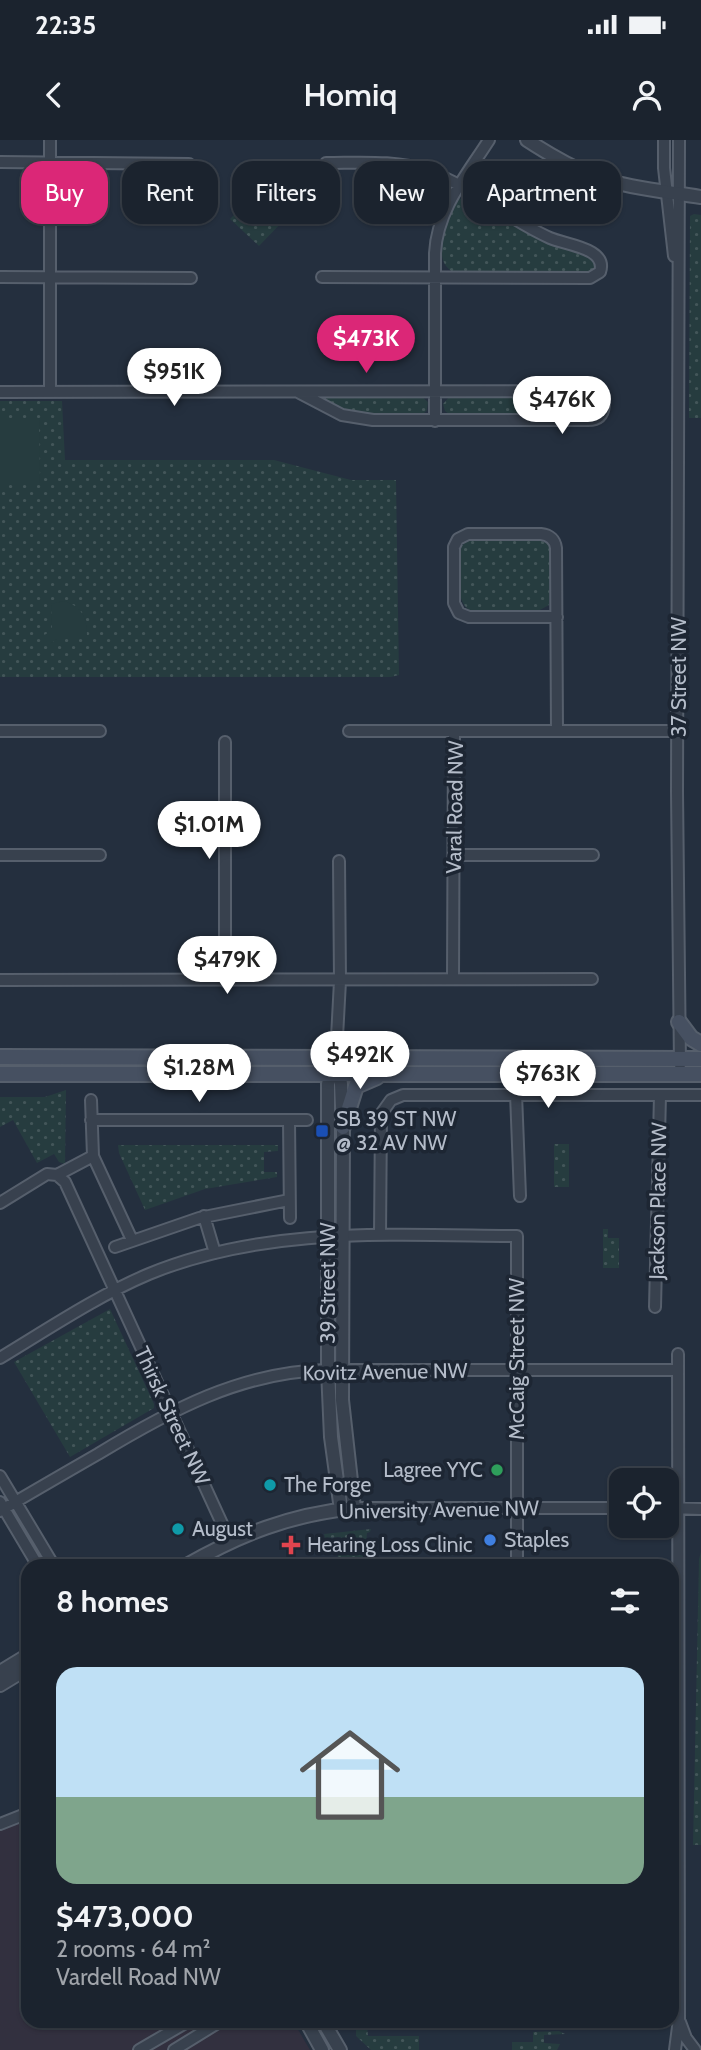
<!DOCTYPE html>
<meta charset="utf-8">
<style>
:root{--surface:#1b232e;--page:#242b36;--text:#f1f3f6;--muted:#a0a4aa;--line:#39404a;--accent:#db2777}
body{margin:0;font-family:Cabin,sans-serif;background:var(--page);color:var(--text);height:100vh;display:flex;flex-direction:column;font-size:26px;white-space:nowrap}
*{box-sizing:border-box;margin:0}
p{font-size:23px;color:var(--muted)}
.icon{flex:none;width:38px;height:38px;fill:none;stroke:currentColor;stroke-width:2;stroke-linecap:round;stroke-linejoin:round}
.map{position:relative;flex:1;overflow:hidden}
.panel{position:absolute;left:21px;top:1419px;width:658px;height:469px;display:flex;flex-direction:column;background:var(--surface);border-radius:21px;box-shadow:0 2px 5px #0004,0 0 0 2px var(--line)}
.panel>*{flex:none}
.banner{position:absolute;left:21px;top:21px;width:660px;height:63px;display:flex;gap:14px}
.tools{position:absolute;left:609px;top:1328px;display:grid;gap:14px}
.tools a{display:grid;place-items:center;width:70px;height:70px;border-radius:14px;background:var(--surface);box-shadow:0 2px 5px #0004,0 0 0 2px var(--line);font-size:35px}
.price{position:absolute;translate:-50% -60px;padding:0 16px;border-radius:24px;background:#fff;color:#222;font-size:23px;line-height:46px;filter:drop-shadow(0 2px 4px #0008)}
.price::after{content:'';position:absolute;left:50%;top:42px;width:21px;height:16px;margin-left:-10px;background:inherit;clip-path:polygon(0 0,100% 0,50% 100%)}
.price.selected{background:var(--accent);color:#fff}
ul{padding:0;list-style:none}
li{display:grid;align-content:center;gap:14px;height:371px;padding:0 35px}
li span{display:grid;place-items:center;height:217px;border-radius:21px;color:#555}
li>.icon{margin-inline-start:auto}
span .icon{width:126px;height:126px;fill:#fffc;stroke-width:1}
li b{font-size:30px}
h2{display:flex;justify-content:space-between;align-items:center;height:84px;padding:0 35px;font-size:30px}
.tag{padding:0 24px;border-radius:21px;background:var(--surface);box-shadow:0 2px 5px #0004,0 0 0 2px var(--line);font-size:24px;line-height:63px}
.tag.selected{background:var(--accent);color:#fff}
.status{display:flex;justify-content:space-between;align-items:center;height:49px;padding:0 35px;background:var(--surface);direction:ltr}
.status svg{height:19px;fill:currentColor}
header{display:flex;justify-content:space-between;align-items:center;height:91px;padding:0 35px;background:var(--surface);font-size:32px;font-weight:600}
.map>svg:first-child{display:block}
</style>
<div class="status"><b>22:35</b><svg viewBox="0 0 49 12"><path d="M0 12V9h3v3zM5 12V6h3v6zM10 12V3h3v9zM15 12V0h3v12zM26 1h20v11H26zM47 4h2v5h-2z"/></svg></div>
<header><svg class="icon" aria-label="back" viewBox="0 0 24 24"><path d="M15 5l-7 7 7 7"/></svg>Homiq<svg class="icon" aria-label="person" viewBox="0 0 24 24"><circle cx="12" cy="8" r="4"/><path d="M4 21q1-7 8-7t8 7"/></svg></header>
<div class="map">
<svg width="701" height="1910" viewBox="0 0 701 1910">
<defs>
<pattern id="grass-dots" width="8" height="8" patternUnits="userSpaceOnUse" patternTransform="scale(1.75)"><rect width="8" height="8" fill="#263c3f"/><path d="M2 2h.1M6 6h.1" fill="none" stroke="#435659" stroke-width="1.8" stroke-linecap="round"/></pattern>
</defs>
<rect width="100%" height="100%" fill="#242f3e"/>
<!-- medical -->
<path fill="#32303f" d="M28 1679V1881H293L310 1910H0V1690Z"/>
<!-- grass -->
<path fill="url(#grass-dots)" d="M257 52 286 78 259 106 230 79Z
M467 58C509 82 545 102 592 117L595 120 596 129 591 132H453C429 119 449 77 459 59Z
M694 74 701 75V278H689L690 76Z
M323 256H421L428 262 427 270 424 273 420 274H363L350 271 322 259Z
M450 256 589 257 593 258 596 262V270L588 274H449L445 271 443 264Z
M0 261H62L65 320H274L351 340H396L399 535 391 537H0Z
M471 399H537L547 403 551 410 549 465 538 471H471C453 462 460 428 460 411L462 405Z
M66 950 65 1024 59 1022 54 1014 37 1023 13 980 0 987V957H45Z
M554 1004H569V1047H554Z
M118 1005H278V1011L264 1012V1032H277V1037L205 1049 145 1070 119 1013Z
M603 1089H608V1098H619V1128H603Z
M110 1169 154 1264V1268L70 1317 14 1222Z
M371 1389 370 1392 367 1393 365 1418 360 1419V1426H336L341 1397 325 1398 324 1394Z
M701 1412V1705H693L699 1419Z
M356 1884H367L368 1896H419V1910H371L356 1896Z
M559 1891 565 1894 544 1895V1903L560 1904 557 1910H512V1902H533V1892Z"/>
<!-- garden -->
<path fill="#263c3f" d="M0 280H39L40 343H0Z
M64 461C82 467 87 477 87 496H61L49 505 43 496 52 490 51 464Z"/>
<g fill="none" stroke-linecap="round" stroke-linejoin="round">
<!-- minor casing -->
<g stroke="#565f6c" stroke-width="14">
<path id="minor" d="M50 0V252
M664 0V28L674 116
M679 0 677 652 680 925
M0 22 189 24
M0 137 191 138
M322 137 590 138 600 132C608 108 566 105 550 98 507 79 471 46 428 31 396 20 360 23 326 23
M0 252 591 251 599 255 604 265C603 276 598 280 588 280H373L342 275 298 252
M435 281V113C437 70 466 36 489 0
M557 477H469L459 473 454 463V407L458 399 468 394H541C550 395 555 400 556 408L557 591
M0 591H100
M349 591H454
M0 715H100
M454 715H593
M453 839 454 591H679
M0 840 592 839
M225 841V602
M336 916 340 841 339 721
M516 954 520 1056
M91 960 93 1016 132 1100
M91 980H307
M289 980 290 1078
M57 1035 93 1016
M0 1063 47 1034 57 1035 65 1042 230 1401
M204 1076 215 1113
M380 1095 381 974 391 960 403 955H701
M115 1107 199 1078 289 1060
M655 1167 660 955
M0 1218C48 1189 97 1156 149 1134 265 1086 394 1095 517 1096V1426
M0 1336 54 1426
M0 1362 38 1426
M354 1368H621
M667 1368 701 1369
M0 1371C32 1352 65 1333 98 1314 169 1271 242 1231 328 1230H678
M0 1684 28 1673
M680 1882 686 1898 695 1910
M139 1910 189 1881
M174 1910 221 1881
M675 1910 679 1879 678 1214"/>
</g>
<!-- tertiary casing -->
<g stroke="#565f6c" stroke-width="16">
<path id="tertiary" d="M527 0C547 13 567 25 589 34 624 48 664 51 701 57
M332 927 328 944V1230L331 1297 341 1370
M185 1426C241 1394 289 1375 354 1368L342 1260 343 987 341 944 336 916
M0 1532 28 1515
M0 1545 28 1528
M306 1881 322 1910
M323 1881 340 1910"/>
</g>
<!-- secondary casing -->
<g stroke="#565f6c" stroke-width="18">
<path id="secondary" d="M679 882 691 898 701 904
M0 917 701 919
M0 934H701
M343 987 356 946 377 937"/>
</g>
<!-- minor -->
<use href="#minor" stroke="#38414e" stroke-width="10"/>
<!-- tertiary -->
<use href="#tertiary" stroke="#38414e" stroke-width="12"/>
<!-- secondary -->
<use href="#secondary" stroke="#465061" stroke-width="14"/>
</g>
<!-- markers -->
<rect fill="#1a4fb4" stroke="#1d2633" stroke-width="2.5" x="315" y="984" width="14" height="14" rx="3.5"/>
<circle fill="#2e9e5b" stroke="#1d2633" stroke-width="2.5" cx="497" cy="1330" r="7"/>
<g fill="#0f9aa8" stroke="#1d2633" stroke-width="2.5">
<circle cx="270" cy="1345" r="7"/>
<circle cx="178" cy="1389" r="7"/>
</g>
<circle fill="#3f7fe0" stroke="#1d2633" stroke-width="2.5" cx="490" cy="1400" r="7"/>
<path fill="#e0444e" stroke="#1d2633" stroke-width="2.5" d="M287.5 1394.5h7v7h7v7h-7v7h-7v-7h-7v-7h7z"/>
<g text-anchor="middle" stroke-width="7" stroke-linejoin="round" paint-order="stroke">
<!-- street labels -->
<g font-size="21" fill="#b4bcc9" stroke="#1d2633">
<text transform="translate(679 537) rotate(-90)" y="7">37 Street NW</text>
<text transform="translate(455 667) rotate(-89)" y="7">Varal Road NW</text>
<text transform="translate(658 1061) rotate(-89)" y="7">Jackson Place NW</text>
<text transform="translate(328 1143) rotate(-90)" y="7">39 Street NW</text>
<text transform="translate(517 1219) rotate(-90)" y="7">McCaig Street NW</text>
<text transform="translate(385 1232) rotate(-1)" y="7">Kovitz Avenue NW</text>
<text transform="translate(172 1276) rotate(65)" y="7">Thirsk Street NW</text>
<text transform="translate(439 1370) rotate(-1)" y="7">University Avenue NW</text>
</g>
<!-- poi labels -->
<g font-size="21" fill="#b4bcc9" stroke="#1d2633" text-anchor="start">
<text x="336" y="986">SB 39 ST NW<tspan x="336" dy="24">@ 32 AV NW</tspan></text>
<text x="483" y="1337" text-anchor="end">Lagree YYC</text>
<text x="284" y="1352">The Forge</text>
<text x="192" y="1396">August</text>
<text x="504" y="1407">Staples</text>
<text x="307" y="1412">Hearing Loss Clinic</text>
</g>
</g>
</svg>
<div class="tools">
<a><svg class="icon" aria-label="locate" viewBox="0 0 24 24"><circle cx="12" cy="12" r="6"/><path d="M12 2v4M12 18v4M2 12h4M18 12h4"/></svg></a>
</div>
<b class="price selected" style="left:366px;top:235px">$473K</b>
<b class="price" style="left:174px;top:268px">$951K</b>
<b class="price" style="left:562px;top:296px">$476K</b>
<b class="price" style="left:209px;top:721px">$1.01M</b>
<b class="price" style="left:227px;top:856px">$479K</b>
<b class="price" style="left:360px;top:951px">$492K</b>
<b class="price" style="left:199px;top:964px">$1.28M</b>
<b class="price" style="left:548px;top:970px">$763K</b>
<div class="banner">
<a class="tag selected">Buy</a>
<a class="tag">Rent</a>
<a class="tag">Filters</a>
<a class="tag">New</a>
<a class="tag">Apartment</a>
</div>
<section class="panel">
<h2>8 homes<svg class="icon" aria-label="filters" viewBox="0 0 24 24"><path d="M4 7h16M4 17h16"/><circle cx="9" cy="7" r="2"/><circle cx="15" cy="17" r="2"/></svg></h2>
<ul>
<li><span style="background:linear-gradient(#bfe0f5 60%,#7fa58c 0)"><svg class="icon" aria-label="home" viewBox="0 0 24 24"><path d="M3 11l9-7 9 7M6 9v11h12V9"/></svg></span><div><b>$473,000</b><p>2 rooms · 64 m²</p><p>Vardell Road NW</p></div></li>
</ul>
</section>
</div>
